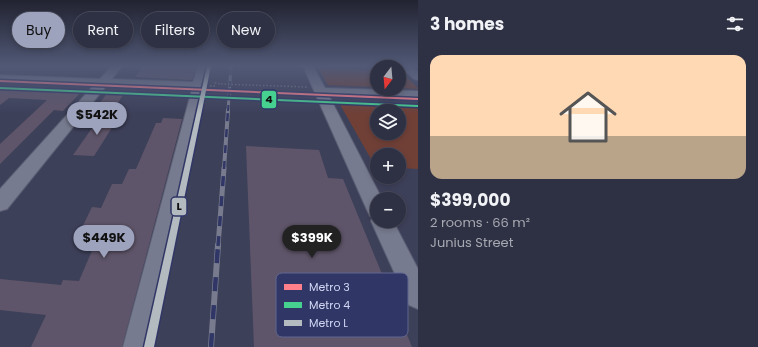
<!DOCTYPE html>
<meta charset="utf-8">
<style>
:root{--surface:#2e3043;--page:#36384a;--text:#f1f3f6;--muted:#a7a9b2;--line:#494b5c;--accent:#9da2bd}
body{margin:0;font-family:Poppins,sans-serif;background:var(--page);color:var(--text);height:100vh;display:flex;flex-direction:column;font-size:15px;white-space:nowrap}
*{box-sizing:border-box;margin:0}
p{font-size:13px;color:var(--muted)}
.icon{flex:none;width:22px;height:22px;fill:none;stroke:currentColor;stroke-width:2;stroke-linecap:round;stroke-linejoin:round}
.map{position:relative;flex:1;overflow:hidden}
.side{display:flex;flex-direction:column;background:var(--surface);width:340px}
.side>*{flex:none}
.hud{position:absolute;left:12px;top:12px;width:346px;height:36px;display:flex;gap:8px}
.needle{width:26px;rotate:196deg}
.fabs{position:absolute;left:370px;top:60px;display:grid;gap:8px}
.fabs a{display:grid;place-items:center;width:36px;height:36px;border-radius:50%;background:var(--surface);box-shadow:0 2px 6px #0003,0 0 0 1px var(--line);font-size:20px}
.price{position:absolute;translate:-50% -34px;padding:0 9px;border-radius:14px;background:var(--accent);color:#111;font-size:13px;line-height:26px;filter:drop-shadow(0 1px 2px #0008)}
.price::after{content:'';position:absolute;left:50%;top:24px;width:12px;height:9px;margin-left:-6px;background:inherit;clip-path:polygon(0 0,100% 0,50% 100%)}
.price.on{background:#222;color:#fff}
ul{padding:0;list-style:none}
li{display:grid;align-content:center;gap:8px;height:212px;padding:0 12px}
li+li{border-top:1px solid var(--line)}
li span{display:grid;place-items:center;height:124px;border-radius:12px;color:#555}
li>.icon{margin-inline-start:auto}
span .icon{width:72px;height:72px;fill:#fffc;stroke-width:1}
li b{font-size:17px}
h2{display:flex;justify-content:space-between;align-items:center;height:48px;padding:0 12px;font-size:17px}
.tag{padding:0 14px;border-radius:18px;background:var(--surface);box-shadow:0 2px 6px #0003,0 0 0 1px var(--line);font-size:14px;line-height:36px}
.tag.on{background:var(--accent);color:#111}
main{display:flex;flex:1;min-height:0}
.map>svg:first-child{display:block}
</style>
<main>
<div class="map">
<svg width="418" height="347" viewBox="0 0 418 347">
<rect width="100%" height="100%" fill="#3d4059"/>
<!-- green -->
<path fill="#704037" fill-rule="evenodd" d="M318 68 377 70V87L328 85Z
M399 70 418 88V89L399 88Z
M338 101 418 104V169L399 168V155H377V167L375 166ZM377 111H399V133H377Z"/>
<!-- building -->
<path fill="#5f556a" d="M143 66H197L192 80 135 77Z
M4 87 82 91 63 111 54 110 0 164V144L47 100 9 98 0 105V90Z
M109 91 125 92 113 110 95 109Z
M102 114 120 115 94 156 73 155Z
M163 118 182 119 122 347H31L46 315 0 310V279L61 285 63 280 79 281 97 239 77 238 92 207 101 208 112 184H122L129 169H136L156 123H161Z
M246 146 319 150 328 178 343 179 412 347H254Z"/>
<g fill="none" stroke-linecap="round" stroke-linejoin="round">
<!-- minor casing -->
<g stroke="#5b5e74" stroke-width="2">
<path id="minor" d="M112 66H122L112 79 193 82 198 66H208L153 347H123L192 89 106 86 7 209 0 211V189L94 85 0 81V75L100 79Z
M303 66H313L325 88 418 91V99L329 96 382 199H377V221H393L418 269V309L409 305 371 221 373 217 370 216 367 210Z
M399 66H410L418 72V80L414 79Z"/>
</g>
<!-- path -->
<path stroke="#747789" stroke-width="1.5" stroke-dasharray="1.5 2" stroke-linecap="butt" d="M210 86H214L215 83 221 84"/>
<!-- minor -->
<use href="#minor" fill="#777b8f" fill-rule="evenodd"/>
<!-- rail-far3 casing -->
<g stroke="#787b8d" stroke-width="3">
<path id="rail-far3" d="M228 111 231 66"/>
</g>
<!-- rail-far2 casing -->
<g stroke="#787b8d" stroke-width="4">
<path id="rail-far2" d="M224 169 228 110"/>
</g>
<!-- rail-far1 casing -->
<g stroke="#787b8d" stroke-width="5">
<path id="rail-far1" d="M218 246 224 168"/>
</g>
<!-- rail casing -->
<g stroke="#787b8d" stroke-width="6">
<path id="rail" d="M211 347 218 245"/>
</g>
<!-- rail-far3 -->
<use href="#rail-far3" stroke="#303766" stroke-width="2" stroke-dasharray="6" stroke-linecap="butt"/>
<!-- rail-far2 -->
<use href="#rail-far2" stroke="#303766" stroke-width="2.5" stroke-dasharray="8" stroke-linecap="butt"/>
<!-- rail-far1 -->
<use href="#rail-far1" stroke="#303766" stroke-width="3.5" stroke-dasharray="10" stroke-linecap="butt"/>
<!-- rail -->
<use href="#rail" stroke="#303766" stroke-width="4.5" stroke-dasharray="14" stroke-linecap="butt"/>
<!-- path-bridge -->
<path stroke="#747789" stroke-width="1.5" stroke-dasharray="1.5 2" stroke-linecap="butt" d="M221 84 308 87"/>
<!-- metro-1 casing -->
<g stroke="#303766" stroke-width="3">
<path id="metro-1" d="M0 80 418 98V100L0 82Z"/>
</g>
<!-- metro-2 casing -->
<g stroke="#303766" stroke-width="3">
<path id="metro-2" d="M0 87 418 105V107L0 89Z"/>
</g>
<!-- metro-3 casing -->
<g stroke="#303766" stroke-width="3">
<path id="metro-3" d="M207 66H211L154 347H144Z"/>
</g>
<!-- metro-1 -->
<use href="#metro-1" fill="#ff808b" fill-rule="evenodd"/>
<!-- metro-2 -->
<use href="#metro-2" fill="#46d191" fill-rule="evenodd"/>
<!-- metro-3 -->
<use href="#metro-3" fill="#b3bac0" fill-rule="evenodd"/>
</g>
<!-- sky -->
<linearGradient id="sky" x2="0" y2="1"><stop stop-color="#222331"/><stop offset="0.58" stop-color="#515976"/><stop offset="1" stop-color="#515976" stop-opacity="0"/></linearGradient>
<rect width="418" height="114" fill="url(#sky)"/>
<!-- legend -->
<rect x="276" y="273" width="132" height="64" rx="6" fill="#303766" stroke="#606790" stroke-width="1"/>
<rect x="284" y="284" width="18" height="6" fill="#ff808b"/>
<rect x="284" y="302" width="18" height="6" fill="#46d191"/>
<rect x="284" y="320" width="18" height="6" fill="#b3bac0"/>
<g font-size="11" fill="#d0d6f3">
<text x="309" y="291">Metro 3</text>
<text x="309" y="309">Metro 4</text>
<text x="309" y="327">Metro L</text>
</g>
<g stroke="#303766" stroke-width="1.5">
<rect x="261" y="90" width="16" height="19" rx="4" fill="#46d191"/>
<rect x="171" y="197" width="16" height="19" rx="4" fill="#b3bac0"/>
</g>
<g font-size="11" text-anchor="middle" font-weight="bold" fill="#111">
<text x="269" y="103">4</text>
<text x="179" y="210">L</text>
</g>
</svg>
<div class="fabs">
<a><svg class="needle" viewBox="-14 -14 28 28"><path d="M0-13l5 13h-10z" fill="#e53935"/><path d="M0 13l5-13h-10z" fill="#a7a9b2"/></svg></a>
<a><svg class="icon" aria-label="layers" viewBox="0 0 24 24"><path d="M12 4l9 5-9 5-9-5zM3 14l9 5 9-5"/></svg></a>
<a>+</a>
<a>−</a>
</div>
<b class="price" style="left:97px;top:136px">$542K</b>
<b class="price" style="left:104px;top:259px">$449K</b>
<b class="price on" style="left:312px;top:259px">$399K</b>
<div class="hud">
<a class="tag on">Buy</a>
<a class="tag">Rent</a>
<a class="tag">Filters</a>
<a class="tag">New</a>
</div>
</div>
<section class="side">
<h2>3 homes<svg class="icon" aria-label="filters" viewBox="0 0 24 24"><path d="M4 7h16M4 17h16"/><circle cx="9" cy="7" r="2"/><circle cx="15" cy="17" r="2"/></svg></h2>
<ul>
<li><span style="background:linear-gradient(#ffd9b3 65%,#b9a48a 0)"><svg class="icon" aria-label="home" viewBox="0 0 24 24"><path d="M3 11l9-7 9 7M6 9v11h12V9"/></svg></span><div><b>$399,000</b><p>2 rooms · 66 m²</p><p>Junius Street</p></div></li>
</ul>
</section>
</main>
